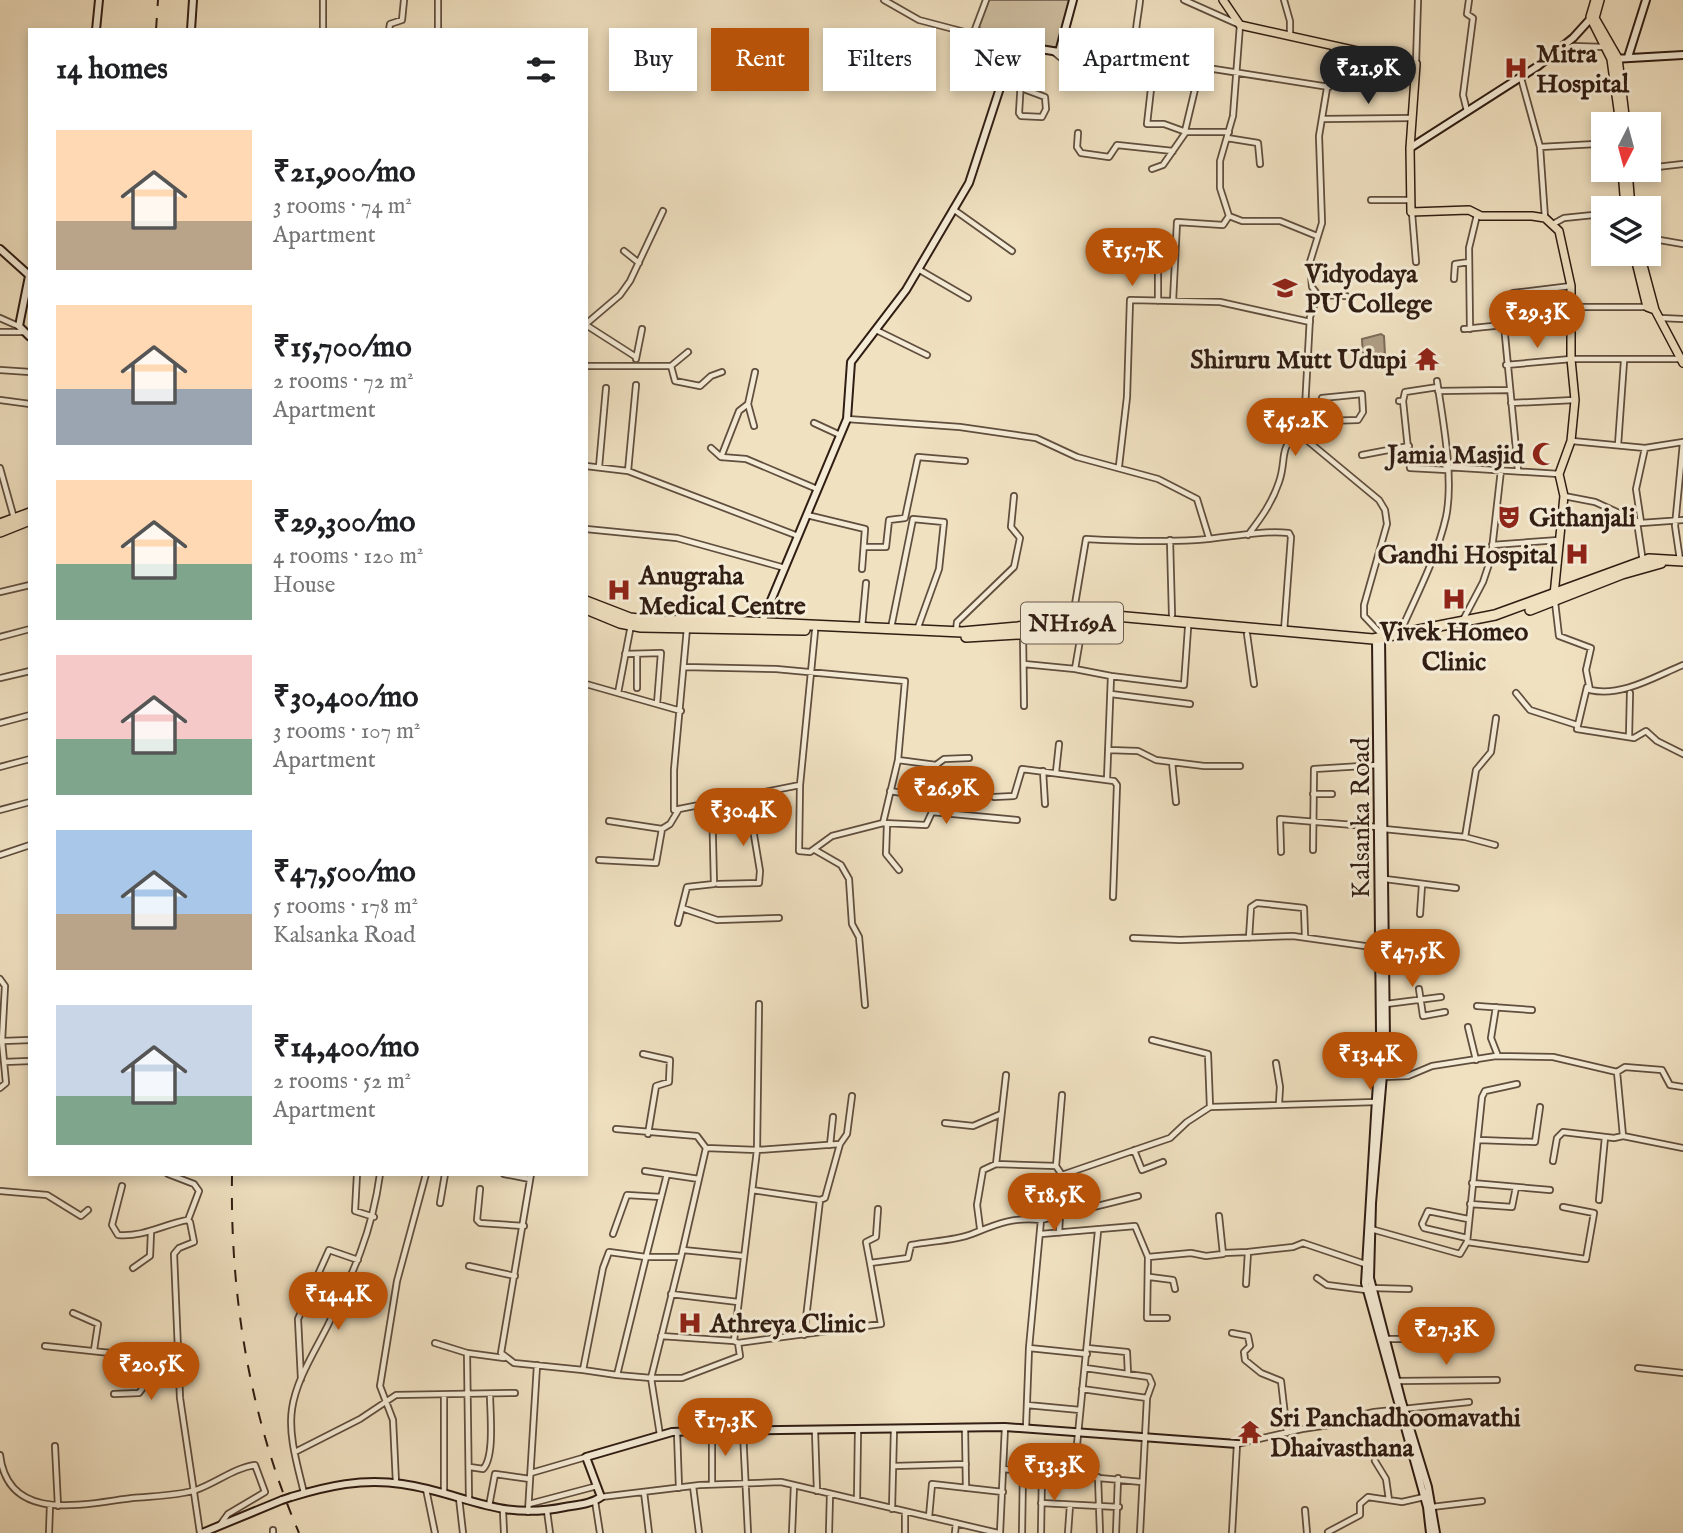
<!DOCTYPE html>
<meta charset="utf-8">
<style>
:root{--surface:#fff;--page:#f2f2f2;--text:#202124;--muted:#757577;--accent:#b45309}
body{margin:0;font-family:"IM FELL English",serif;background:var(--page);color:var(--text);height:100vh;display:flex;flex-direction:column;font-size:26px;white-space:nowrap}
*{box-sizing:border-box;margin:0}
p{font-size:23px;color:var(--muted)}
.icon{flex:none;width:38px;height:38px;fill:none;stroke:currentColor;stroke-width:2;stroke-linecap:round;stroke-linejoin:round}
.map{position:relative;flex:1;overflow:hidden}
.sheet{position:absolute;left:28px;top:28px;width:560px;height:1148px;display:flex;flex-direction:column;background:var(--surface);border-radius:0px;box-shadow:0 4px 10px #0003}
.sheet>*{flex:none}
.guide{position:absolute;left:609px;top:28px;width:665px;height:63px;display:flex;gap:14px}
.needle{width:46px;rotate:186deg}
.buttons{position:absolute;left:1591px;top:112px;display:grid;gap:14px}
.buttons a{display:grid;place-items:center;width:70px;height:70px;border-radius:0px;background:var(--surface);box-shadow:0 4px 10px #0003;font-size:35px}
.price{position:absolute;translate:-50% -60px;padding:0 16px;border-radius:24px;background:var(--accent);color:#fff;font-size:23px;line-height:46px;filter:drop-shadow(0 2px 4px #0008)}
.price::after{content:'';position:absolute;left:50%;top:42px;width:21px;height:16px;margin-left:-10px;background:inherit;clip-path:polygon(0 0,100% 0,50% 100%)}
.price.active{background:#222;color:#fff}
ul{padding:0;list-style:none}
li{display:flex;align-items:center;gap:21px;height:175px;padding:0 28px}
li span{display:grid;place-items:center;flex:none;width:196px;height:140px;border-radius:0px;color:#555}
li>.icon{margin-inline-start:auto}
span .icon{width:84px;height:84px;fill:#fffc;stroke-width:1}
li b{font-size:30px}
h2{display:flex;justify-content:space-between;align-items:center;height:84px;padding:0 28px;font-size:30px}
.chip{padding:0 24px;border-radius:0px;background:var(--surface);box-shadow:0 4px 10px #0003;font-size:24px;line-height:63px}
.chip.active{background:var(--accent);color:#fff}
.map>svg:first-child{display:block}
</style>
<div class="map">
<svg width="1683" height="1533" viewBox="0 0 1683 1533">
<rect width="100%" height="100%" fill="#f0e1c1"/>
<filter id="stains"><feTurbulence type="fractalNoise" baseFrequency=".00286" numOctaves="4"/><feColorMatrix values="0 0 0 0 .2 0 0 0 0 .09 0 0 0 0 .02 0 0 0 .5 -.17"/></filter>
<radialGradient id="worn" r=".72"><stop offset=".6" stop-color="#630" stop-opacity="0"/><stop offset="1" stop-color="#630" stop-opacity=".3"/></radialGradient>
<!-- green -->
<path fill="#cfc0a3" stroke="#806e5b" stroke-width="2" d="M989 0H1070L1058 48 1020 41 981 29 978 26Z"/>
<!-- water -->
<path fill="#af9e86" stroke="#7c6a58" stroke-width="2" d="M1381 334 1384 336 1385 355 1363 358 1362 339Z"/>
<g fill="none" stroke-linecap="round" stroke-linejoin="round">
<!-- street casing -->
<g stroke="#604e3e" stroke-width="8">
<path id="street" d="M884 0 919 20 1014 45
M1140 0C1138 21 1129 52 1142 70L1153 71 1147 124H1164L1186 132H1229
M1184 0 1240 25 1233 116 1220 161V188L1229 216 1242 221H1280L1317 236
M1284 0 1290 21V35
M323 30V0
M389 30 390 24 402 20 404 0
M438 30V0
M974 32 986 0
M1573 46 1604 47
M1055 53C1076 74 1113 69 1141 70
M1163 58 1195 59 1201 64 1185 131
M1416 63 1418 0
M1201 67 1329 87
M1521 78 1540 147 1545 218
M1021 88 1045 97 1046 109 1042 117 1021 116 1019 113 1023 47
M1467 111 1463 95 1473 18 1467 14 1469 0
M1323 119 1411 118
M1078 133 1077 147 1081 153 1109 157 1117 145 1173 151
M1227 138 1258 143 1260 164
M1540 147 1596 144
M1648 168 1683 164
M1152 169 1163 165 1186 132
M1371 200H1411
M953 209 1012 251
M1412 213 1416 262
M1553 224 1564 218 1603 214
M1648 238 1683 244
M624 251 639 263
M918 269 968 298
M1454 279 1455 264 1469 262
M1513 293 1571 286
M1318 295 1310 317 1305 408 1297 412V432L1379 500 1385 510 1387 524 1364 605V616L1382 635
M1318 295 1312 287 1310 262 1322 223 1319 136 1334 46
M1318 295 1346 296
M1158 301V238
M1173 301 1177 222 1223 225 1229 216
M0 318 18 326
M1560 318 1582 307H1647
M1661 318 1683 319
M586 324 620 295 630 281 663 211
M586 325 636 357
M1504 325 1518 470
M1464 329 1571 318
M1470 329 1469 248 1477 215
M876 330 927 355
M0 332H23
M636 359 642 329
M1506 365 1571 359H1680
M586 366H671L688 352
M671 366 675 381 700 386 711 376 722 372
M0 370 30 372
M1438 391 1508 390
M0 400 30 404
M1399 401H1403L1410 468 1447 470
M1403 401 1405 392 1438 387
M1511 403 1574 400
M748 404 754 426
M1305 408 1321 407 1324 421 1358 420 1363 412 1362 394 1322 398 1321 407
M847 419 960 427 1036 438 1077 457 1158 479 1197 499 1209 538
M814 423 840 435
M1572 441 1645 448 1683 442
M1618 445 1624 361
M711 448 721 457 746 459 817 489
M1362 455 1409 446
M721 457 739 411 748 404 755 372
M586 466 628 471 798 536
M1119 466 1127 397 1130 300 1220 302 1310 322
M599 467 606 388
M1446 467 1559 474
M0 468 14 518
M628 471 636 385
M1564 496 1595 502 1641 523 1683 520
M807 515 865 529 862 569
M1637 522 1643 562
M1641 522 1636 489 1645 448
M586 529 677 538 785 568
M1248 535C1261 518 1272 503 1279 482 1287 459 1278 451 1297 432
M1170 540 1172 615
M1492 545 1559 540
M864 547H886L889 520 905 518 918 457 965 461
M1680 560 1675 526 1683 443
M0 592 30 585
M1555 602 1559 636 1591 648 1586 670 1590 690C1622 697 1654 677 1683 665
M1073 616 1086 539C1123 541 1160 542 1196 540 1228 538 1258 530 1289 533L1291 537 1284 631
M1463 620 1483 582 1491 558 1501 470
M1083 622 1075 669 1111 676 1107 779
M862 627 866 583
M687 628 674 770V810L800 785 815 631
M891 628 913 519 944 522 939 569 917 630
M956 631 957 622 1014 567 1020 538 1011 527 1014 496
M1400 633C1416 596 1437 557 1446 517 1454 479 1443 420 1437 381
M1247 634 1254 684
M1023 635 1024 706
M0 637 30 629
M625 654 661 653 657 704
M637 654V688
M1024 664 1075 669
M684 667 776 669 905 681 898 760 883 823 832 836 810 852 799 851 800 785
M1111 676 1184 685 1188 628
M0 678 30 671
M586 684 681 711
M1587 687 1577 729 1634 738 1646 731 1657 741 1683 754
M618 693 631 625
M1516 693 1530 710 1577 725
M1111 694 1190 704
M0 723 30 715
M1629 737 1630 693
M1108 750 1138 751 1156 760 1204 766H1240
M898 760 936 765 944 759 969 758
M1172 762 1176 802
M0 767 30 759
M1043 771 1045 804
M1056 772 1059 744
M890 791 933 798 937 765
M1313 794H1332
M994 797 1014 796 1022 769 1114 781 1117 785 1113 897
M0 810 30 802
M609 821 662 829 670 824 679 809
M883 823 926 825 932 812 1017 820
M887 824 886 854 899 870
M1384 829 1465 837 1476 770 1491 752 1496 718
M1465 837 1495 845
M815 850 841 865 849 879 852 924 859 937 865 1005
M1313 850 1314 769 1378 765
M1281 852 1280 819 1378 827
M0 855 30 845
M599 860 656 863 662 829
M1385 879 1456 888
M718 884 759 883 760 871 747 793
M682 908 717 920 779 918
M1420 914 1422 885
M678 923 687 887 714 884 712 801
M1133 938 1180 940 1293 936 1379 948
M1249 938 1251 907 1257 903 1304 908 1305 936
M0 979 5 986 2 1041 6 1083 0 1088
M1419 989 1423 1016 1445 1012
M1386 1004 1441 997
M1477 1006 1532 1010
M1496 1007 1491 1038 1498 1056
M1468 1027 1476 1060
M1152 1040 1208 1054 1210 1107
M3 1041 30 1040
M643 1054 670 1060 669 1082 656 1086 648 1134
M4 1062 30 1061
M1276 1063 1280 1087 1279 1103
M1617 1072 1625 1067 1662 1070 1670 1085 1683 1087
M1006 1075 996 1164 1056 1166 1062 1175
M1385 1077 1408 1076 1432 1066 1496 1056 1553 1057 1617 1072 1623 1136 1614 1138 1563 1132 1557 1138 1553 1161
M945 1123 973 1126 1001 1114
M616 1129 697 1136 706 1148
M1623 1136 1683 1148
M1479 1140 1535 1142 1540 1107
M830 1145 833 1117
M1134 1150 1142 1170 1163 1162
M1056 1166 1062 1095
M645 1171 699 1179
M168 1174 194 1184 199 1191 188 1220
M357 1174 355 1211 374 1217
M504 1174 530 1179
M531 1174 501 1353 514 1363 583 1370 603 1268 609 1252 646 1257 617 1375 651 1378 660 1435
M667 1174 646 1257H681L651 1378H682L740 1356 738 1343 881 1324 870 1263 908 1258 911 1245C930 1241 954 1241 972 1234 997 1224 1012 1217 1041 1220L1029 1348 1026 1428
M1472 1183 1550 1190
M122 1186 112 1225 118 1235C144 1237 162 1225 187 1220L190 1222 194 1242 179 1248 174 1254 180 1398 200 1533
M480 1189 477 1220 480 1223 524 1226
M752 1190 820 1200 825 1198 840 1144 847 1134 852 1096
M0 1191 47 1195 81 1216 88 1210
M1599 1200 1605 1137
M440 1203 445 1174
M1470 1204 1512 1207 1516 1187
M1041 1220 1138 1196
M980 1228 977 1205 983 1170 996 1164
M1371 1229 1460 1254 1467 1242 1586 1259 1594 1213 1563 1207
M1059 1233 1062 1175 1170 1138 1187 1122 1210 1107 1376 1102
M613 1234 627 1195 661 1197
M1041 1234 1135 1226 1148 1257 1147 1318H1167
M1467 1238 1424 1228 1422 1224 1428 1211 1468 1219
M1467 1242 1482 1097 1485 1091 1517 1084
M683 1250 743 1256
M1224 1253 1248 1252
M681 1257 706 1148 757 1150 840 1144
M1148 1257 1191 1253 1206 1256 1223 1254 1219 1216
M870 1263 866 1242 876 1237 878 1209
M469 1266 515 1276
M133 1268 150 1256 151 1232
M1150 1277 1173 1280 1175 1289
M1317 1278 1327 1285 1366 1290
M1246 1284 1248 1252 1293 1247 1303 1243 1365 1264
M1372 1288 1409 1289
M671 1294 738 1302
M73 1313 98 1324 94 1350
M1232 1333 1248 1336 1250 1346 1244 1352 1245 1360 1261 1373 1281 1381 1287 1433
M804 1335 820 1200
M661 1336 734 1341
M1385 1339H1422
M435 1343 467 1353 504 1358
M738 1343 734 1341 757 1150 759 1004
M45 1346 176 1360
M1029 1348 1087 1354
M1087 1348 1127 1352 1128 1374
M467 1353 469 1500
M1085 1368 1149 1377 1152 1384 1147 1398
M1638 1368 1683 1373
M583 1370 617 1375
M301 1379 298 1319 329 1250 358 1260
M1397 1381 1497 1380
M1082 1389 1147 1398 1140 1533
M114 1394 139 1393 151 1377 177 1371
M1027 1405 1080 1410
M965 1428 966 1488
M712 1431V1484
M815 1431 817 1491
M677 1432 679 1488
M743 1432 748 1533
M55 1446 58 1506
M295 1452 360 1419 396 1395 515 1393
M0 1455C8 1524 84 1504 132 1498 152 1496 177 1496 196 1490 216 1483 234 1468 255 1465L265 1492 228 1514 220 1525
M1375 1461 1386 1479 1389 1500
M894 1466 966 1464
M470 1467 483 1469C495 1457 490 1412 490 1394
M1003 1469 1142 1482
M531 1473 586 1457
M1074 1475 1098 1231
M1098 1477 1100 1533
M396 1483 393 1420 380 1386 397 1281 426 1174
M693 1486 699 1533
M426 1489 435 1533
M644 1492 649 1533
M304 1493C298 1467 288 1436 292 1409 296 1380 315 1351 328 1325 353 1273 372 1233 380 1174
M444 1494V1395
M601 1497 700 1485 781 1482 998 1533
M459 1498 463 1533
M857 1500 858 1430
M595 1501 600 1533
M1041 1503 1119 1507
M529 1504 597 1486
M489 1506 495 1474 530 1479
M1432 1507 1482 1501
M892 1509 894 1429
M1305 1510 1307 1533
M503 1511 504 1533
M547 1511 550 1533
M528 1512 537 1365
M929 1517 932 1484 1003 1492
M1328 1532 1360 1515V1504L1368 1497 1402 1502 1424 1497
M49 1533 50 1505
M273 1533V1530
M792 1533 794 1485
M829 1533 830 1494
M905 1533V1512
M955 1533 956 1523
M1000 1533 1005 1427
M1022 1533 1023 1470
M1041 1533 1042 1472
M1068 1533 1070 1505
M1116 1533 1118 1478
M1232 1533 1237 1444 1302 1429 1349 1422 1357 1416 1374 1412 1469 1402"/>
</g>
<!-- secondary casing -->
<g stroke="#301d13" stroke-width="10">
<path id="secondary" d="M96 30 99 0
M191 30 193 0
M1628 57 1646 0
M1613 59 1683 55
M1410 148 1538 66 1573 38 1592 17
M0 249 30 276
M29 276 19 326 30 337
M762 622 847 419 851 362 906 290 969 183 1014 45 1059 52 1073 0
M1381 638 1386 1040 1372 1203 1370 1278 1402 1402 1428 1487 1436 1533
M1376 639 1380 1032 1365 1283 1427 1507 1430 1533
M291 1497C328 1486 362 1478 402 1484 465 1493 497 1521 565 1507 577 1505 591 1504 601 1497L586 1457 672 1432 696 1431 1005 1427 1237 1444
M202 1533 282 1500"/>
</g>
<!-- primary casing -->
<g stroke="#301d13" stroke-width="10">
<path id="primary" d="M1223 0 1240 25 1416 64 1410 148 1411 212 1469 210 1481 216H1532L1545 218 1559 231 1571 286V359L1575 400 1571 441 1559 474 1564 496 1554 595
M1595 0 1590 17 1611 59 1620 124
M1600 0 1595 18 1618 58 1626 124
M1622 170 1625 208
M1628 170 1631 208
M1634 254 1647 307 1655 310
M1640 254 1655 310 1683 363"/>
</g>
<!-- highway casing -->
<g stroke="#301d13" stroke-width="12">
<path id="highway" d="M0 524 30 513
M0 532 30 520
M586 601 630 618 655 621 705 620 962 632 1018 627 1093 614 1373 639 1495 615 1649 559 1683 561
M586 609 620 623 641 627 805 630
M1530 610 1622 574 1661 563
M966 637 1019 634 1080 621H1104"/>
</g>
<!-- street -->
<use href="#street" stroke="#f5ecd7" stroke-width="4.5"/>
<!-- secondary -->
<use href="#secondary" stroke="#f5ecd7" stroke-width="6"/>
<!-- primary -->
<use href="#primary" stroke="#f0e1c1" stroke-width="7"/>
<!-- highway -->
<use href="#highway" stroke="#f0e1c1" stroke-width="9"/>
<!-- rail -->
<path stroke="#301d13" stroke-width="2" stroke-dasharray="12 12" stroke-linecap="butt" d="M156 30 158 0
M232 1174C230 1299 250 1418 299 1533"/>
<!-- secondary-bridge casing -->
<g stroke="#301d13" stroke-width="10" stroke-linecap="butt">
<path id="secondary-bridge" d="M282 1500 291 1497"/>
</g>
<!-- secondary-bridge -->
<use href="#secondary-bridge" stroke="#f5ecd7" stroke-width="6"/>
</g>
<!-- icons -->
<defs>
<g id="hospital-bare" transform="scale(1.89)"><path d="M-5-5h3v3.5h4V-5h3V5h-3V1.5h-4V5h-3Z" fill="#8f2418" stroke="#f5ecd7" stroke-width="2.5" paint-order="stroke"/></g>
<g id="university-bare" transform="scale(1.89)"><path d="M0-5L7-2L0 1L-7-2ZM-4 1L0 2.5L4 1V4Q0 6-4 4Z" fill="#8f2418" stroke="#f5ecd7" stroke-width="2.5" paint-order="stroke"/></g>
<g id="temple-bare" transform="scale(1.89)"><path d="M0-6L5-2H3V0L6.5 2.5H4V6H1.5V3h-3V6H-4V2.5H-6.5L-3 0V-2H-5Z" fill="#8f2418" stroke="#f5ecd7" stroke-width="2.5" paint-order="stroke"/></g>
<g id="mosque-bare" transform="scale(1.89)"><path d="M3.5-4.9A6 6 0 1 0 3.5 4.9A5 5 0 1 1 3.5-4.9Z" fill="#8f2418" stroke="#f5ecd7" stroke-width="2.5" paint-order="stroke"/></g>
<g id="theatre-bare" transform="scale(1.89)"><path d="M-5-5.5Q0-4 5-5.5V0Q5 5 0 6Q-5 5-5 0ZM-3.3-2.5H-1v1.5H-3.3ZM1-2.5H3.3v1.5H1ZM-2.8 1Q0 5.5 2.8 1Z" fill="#8f2418" stroke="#f5ecd7" stroke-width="2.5" paint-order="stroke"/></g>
</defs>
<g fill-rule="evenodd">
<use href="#hospital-bare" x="1516" y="68"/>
<use href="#university-bare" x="1285" y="288"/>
<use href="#temple-bare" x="1427" y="359"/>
<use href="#mosque-bare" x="1544" y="454"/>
<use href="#theatre-bare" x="1509" y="517"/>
<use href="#hospital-bare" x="1577" y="554"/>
<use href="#hospital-bare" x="619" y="590"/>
<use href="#hospital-bare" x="1454" y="599"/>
<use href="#hospital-bare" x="690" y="1323"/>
<use href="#temple-bare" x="1250" y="1432"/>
</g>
<g text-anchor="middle" stroke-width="6" stroke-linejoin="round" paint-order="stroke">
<!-- shield labels -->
<rect fill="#f5ecd7" stroke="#6b5b4e" stroke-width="2" x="1021" y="602.5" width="102" height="41" rx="5"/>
<g font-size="24" font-weight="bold" fill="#301d13">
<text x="1072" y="631">NH169A</text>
</g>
<!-- poi labels -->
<g font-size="26" font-weight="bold" fill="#301d13" stroke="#f5ecd7" text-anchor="start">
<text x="1536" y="62">Mitra<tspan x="1536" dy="30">Hospital</tspan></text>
<text x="1305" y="282">Vidyodaya<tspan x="1305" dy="30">PU College</tspan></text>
<text x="1407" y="368" text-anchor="end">Shiruru Mutt Udupi</text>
<text x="1524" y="463" text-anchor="end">Jamia Masjid</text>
<text x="1529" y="526">Githanjali</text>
<text x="1557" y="563" text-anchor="end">Gandhi Hospital</text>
<text x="639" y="584">Anugraha<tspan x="639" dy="30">Medical Centre</tspan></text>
<text x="1454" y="640" text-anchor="middle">Vivek Homeo<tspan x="1454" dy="30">Clinic</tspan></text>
<text x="710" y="1332">Athreya Clinic</text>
<text x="1270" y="1426">Sri Panchadhoomavathi<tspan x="1270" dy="30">Dhaivasthana</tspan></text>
</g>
<!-- street labels -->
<g font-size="26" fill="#301d13" stroke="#f5ecd7">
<text transform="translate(1360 818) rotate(-90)" y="9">Kalsanka Road</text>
</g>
</g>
<rect width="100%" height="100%" filter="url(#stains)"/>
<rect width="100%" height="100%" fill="url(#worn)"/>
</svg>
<div class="buttons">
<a><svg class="needle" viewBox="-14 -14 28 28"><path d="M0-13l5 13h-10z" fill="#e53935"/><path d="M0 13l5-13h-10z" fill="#757577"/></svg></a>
<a><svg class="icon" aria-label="layers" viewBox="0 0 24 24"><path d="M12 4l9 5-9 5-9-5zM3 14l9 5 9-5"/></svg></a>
</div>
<b class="price active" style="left:1368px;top:106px">₹21.9K</b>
<b class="price" style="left:1132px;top:288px">₹15.7K</b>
<b class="price" style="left:1537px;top:350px">₹29.3K</b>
<b class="price" style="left:1295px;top:458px">₹45.2K</b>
<b class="price" style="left:946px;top:826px">₹26.9K</b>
<b class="price" style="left:743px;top:848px">₹30.4K</b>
<b class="price" style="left:1412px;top:989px">₹47.5K</b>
<b class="price" style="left:1370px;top:1092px">₹13.4K</b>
<b class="price" style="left:1054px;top:1233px">₹18.5K</b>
<b class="price" style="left:338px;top:1332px">₹14.4K</b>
<b class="price" style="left:1446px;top:1367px">₹27.3K</b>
<b class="price" style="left:151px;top:1402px">₹20.5K</b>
<b class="price" style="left:725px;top:1458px">₹17.3K</b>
<b class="price" style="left:1054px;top:1503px">₹13.3K</b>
<div class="guide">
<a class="chip">Buy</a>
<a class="chip active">Rent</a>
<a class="chip">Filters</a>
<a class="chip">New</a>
<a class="chip">Apartment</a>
</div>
<section class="sheet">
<h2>14 homes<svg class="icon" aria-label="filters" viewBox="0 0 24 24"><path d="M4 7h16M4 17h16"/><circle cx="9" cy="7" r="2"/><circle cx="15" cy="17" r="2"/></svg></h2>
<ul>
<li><span style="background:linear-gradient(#ffd9b3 65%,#b9a48a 0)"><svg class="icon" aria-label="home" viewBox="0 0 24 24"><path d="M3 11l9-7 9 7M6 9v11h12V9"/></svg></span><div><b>₹21,900/mo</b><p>3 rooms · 74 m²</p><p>Apartment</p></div></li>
<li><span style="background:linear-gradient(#ffd9b3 60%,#9aa5b1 0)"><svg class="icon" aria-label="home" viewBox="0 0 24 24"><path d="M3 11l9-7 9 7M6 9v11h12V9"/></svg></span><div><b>₹15,700/mo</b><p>2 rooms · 72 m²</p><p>Apartment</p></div></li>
<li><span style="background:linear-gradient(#ffd9b3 60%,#7fa58c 0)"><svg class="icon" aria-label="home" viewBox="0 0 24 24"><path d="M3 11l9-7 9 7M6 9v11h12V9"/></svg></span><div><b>₹29,300/mo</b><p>4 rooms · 120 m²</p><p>House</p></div></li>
<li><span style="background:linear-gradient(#f6c9c9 60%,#7fa58c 0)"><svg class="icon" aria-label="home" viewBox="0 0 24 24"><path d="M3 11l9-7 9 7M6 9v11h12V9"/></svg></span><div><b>₹30,400/mo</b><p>3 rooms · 107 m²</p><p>Apartment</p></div></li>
<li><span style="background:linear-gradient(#a9c7e8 60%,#b9a48a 0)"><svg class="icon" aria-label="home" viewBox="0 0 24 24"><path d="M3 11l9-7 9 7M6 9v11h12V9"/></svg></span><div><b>₹47,500/mo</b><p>5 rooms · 178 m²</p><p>Kalsanka Road</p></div></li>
<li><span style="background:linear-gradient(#c9d6e8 65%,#7fa58c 0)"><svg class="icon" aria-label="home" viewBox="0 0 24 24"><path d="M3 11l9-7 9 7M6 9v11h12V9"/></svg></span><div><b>₹14,400/mo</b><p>2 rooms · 52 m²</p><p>Apartment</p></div></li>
</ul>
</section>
</div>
